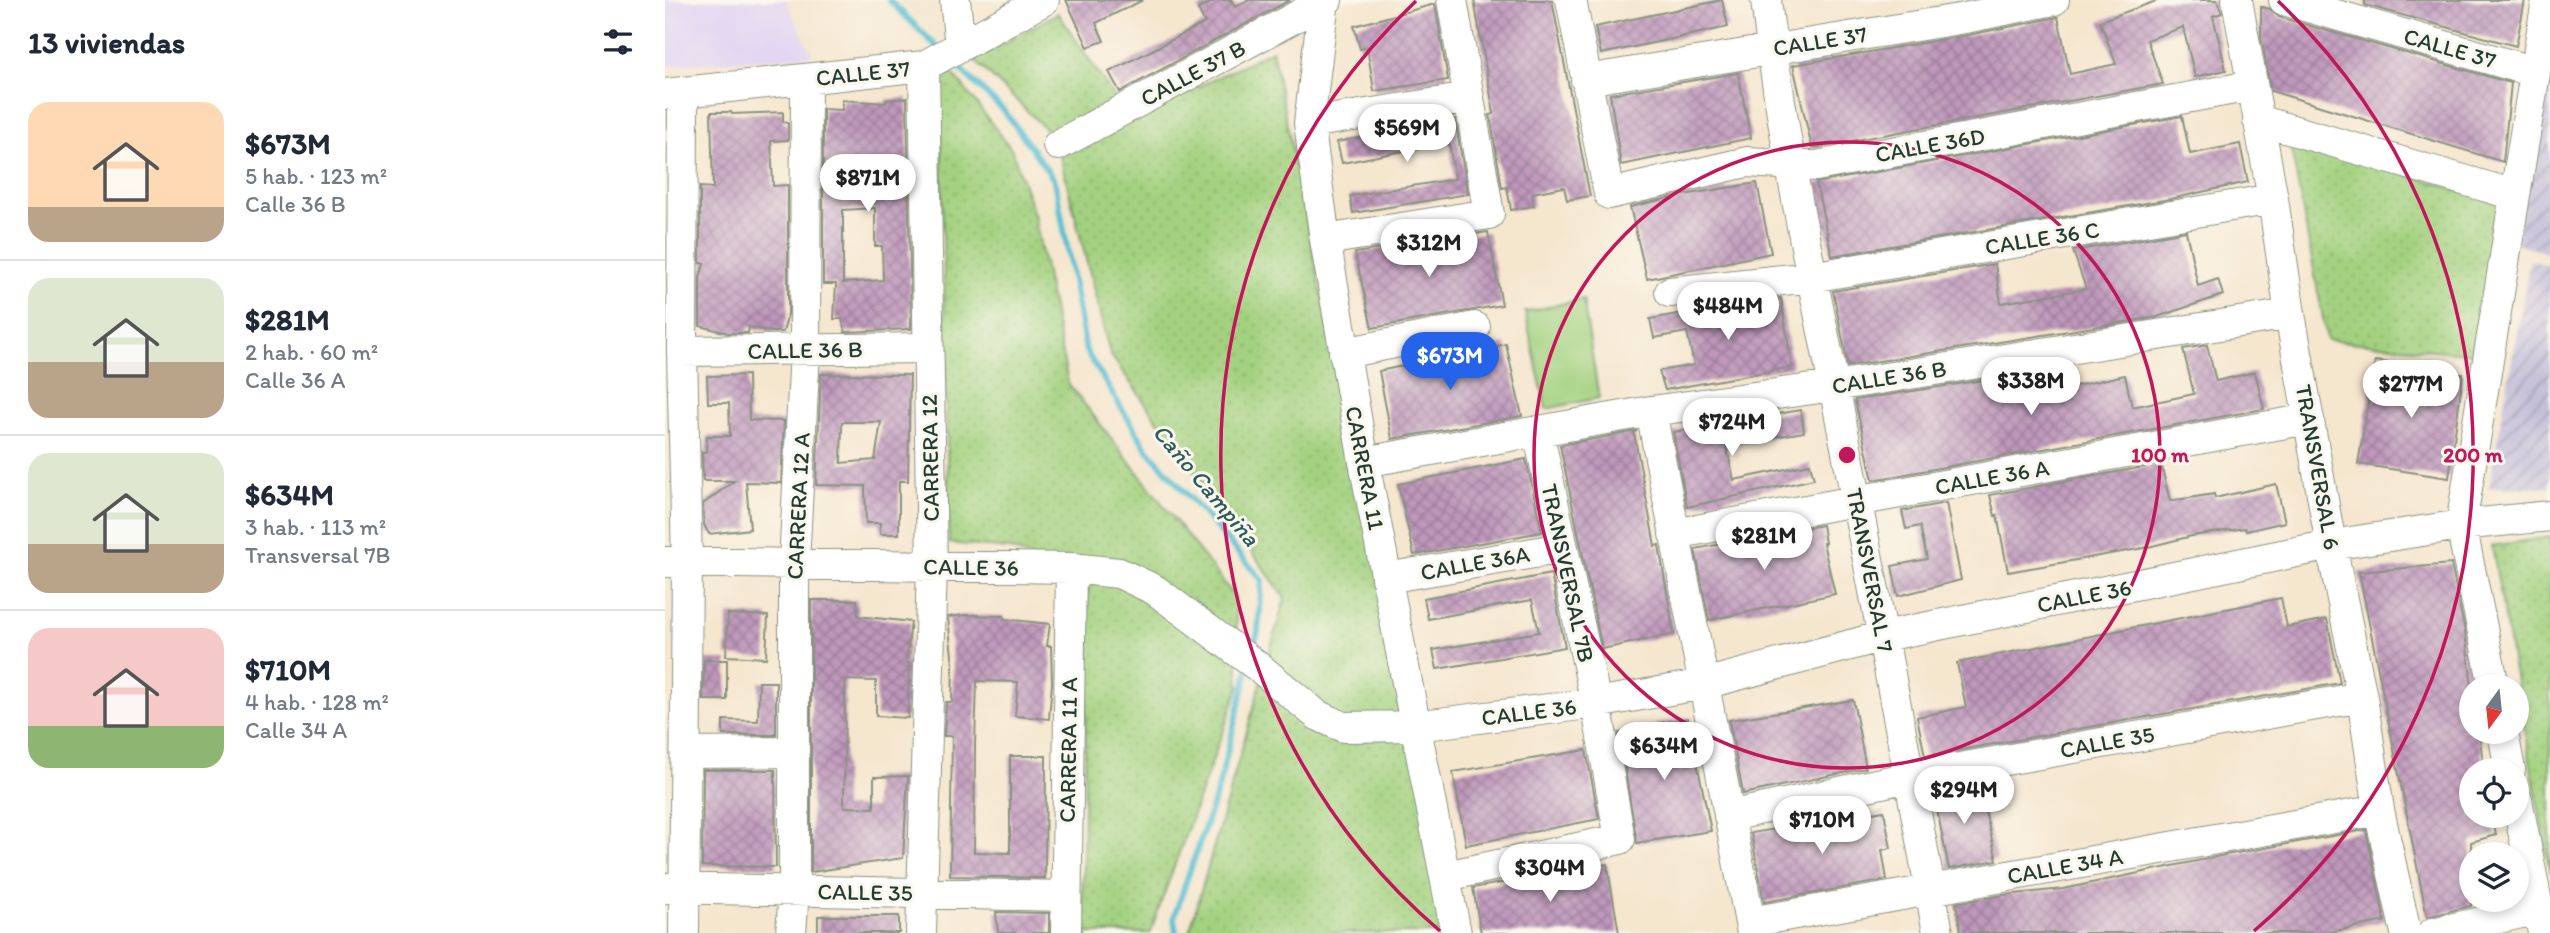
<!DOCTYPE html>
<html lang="es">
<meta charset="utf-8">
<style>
:root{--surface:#fff;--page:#f2f2f3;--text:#1f2937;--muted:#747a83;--line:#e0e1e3;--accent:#2563eb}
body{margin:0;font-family:Itim,sans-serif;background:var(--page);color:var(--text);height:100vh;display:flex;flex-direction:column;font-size:26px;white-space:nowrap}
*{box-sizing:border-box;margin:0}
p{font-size:23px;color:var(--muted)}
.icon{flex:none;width:38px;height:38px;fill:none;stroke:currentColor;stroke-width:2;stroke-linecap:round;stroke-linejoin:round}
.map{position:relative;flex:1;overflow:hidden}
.sheet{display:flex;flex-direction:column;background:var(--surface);width:665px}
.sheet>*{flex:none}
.needle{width:46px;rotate:195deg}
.controls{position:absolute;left:1794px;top:674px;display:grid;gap:14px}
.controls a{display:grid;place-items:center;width:70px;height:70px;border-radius:50%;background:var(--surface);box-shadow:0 4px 10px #0003;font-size:35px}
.price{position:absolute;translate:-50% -60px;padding:0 16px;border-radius:24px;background:#fff;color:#222;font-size:23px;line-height:46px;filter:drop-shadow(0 2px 4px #0008)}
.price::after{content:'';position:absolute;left:50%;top:42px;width:21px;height:16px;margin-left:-10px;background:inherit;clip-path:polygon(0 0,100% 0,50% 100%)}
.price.current{background:var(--accent);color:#fff}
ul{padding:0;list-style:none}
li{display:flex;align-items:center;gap:21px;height:175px;padding:0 28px}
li+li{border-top:2px solid var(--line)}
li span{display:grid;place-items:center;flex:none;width:196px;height:140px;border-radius:21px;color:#555}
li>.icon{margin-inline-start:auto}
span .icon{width:84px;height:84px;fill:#fffc;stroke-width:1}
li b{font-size:30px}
h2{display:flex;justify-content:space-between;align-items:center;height:84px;padding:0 28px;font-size:30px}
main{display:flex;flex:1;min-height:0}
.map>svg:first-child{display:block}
</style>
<main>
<section class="sheet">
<h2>13 viviendas<svg class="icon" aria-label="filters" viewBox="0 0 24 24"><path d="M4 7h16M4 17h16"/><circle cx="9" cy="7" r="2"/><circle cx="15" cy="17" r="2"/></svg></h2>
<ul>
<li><span style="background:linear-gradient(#ffd9b3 75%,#b9a48a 0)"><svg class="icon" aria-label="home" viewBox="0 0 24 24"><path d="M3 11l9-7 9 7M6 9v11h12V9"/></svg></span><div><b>$673M</b><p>5 hab. · 123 m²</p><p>Calle 36 B</p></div></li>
<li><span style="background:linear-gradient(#dfe7d0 60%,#b9a48a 0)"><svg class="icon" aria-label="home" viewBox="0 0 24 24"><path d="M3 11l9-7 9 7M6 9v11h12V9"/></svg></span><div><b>$281M</b><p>2 hab. · 60 m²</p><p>Calle 36 A</p></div></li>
<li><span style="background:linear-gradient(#dfe7d0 65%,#b9a48a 0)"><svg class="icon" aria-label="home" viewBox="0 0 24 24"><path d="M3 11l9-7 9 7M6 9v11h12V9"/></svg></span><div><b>$634M</b><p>3 hab. · 113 m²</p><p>Transversal 7B</p></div></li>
<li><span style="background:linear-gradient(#f6c9c9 70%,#8fb573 0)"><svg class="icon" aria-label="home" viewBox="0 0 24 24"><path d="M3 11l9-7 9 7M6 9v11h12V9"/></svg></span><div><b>$710M</b><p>4 hab. · 128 m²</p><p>Calle 34 A</p></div></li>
</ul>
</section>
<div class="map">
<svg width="1885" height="933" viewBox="0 0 1885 933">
<defs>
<pattern id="industrial-furrows" width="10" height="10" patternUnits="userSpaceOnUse" patternTransform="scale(1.75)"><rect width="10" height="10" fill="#c5c0da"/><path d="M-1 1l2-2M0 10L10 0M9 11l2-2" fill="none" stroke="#9f9db2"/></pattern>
<pattern id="grass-dots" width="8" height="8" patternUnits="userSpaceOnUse" patternTransform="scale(1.75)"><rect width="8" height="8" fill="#a3d17f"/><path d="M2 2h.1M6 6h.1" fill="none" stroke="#8cb46e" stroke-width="1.8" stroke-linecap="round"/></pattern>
<pattern id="building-cross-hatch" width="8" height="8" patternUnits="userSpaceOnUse" patternTransform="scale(1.75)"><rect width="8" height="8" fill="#bf98bc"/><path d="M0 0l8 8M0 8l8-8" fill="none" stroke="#9b7d9a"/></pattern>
</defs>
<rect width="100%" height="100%" fill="#fbf7ec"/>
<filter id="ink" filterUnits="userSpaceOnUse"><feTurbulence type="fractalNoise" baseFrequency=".0143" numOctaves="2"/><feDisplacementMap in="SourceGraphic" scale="14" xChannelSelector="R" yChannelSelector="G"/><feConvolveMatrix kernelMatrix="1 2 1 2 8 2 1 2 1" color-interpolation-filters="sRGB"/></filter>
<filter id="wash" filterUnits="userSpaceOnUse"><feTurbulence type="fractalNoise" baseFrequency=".00686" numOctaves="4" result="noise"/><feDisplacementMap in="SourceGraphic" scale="28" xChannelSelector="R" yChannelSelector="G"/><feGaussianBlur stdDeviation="1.57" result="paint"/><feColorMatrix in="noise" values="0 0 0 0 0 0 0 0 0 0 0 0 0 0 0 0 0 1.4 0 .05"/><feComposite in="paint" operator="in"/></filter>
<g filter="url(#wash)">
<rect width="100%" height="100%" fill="#f5e6ce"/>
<!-- built -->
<path fill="#e2d4f3" d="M0 0H120L148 55 0 66Z"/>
<!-- industrial -->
<path fill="url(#industrial-furrows)" d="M1885 26V254L1852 243Z
M1865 260 1885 266V487L1824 488Z"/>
<!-- grass -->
<path fill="url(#grass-dots)" stroke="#61875a" stroke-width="2" d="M393 13 452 101 384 132 309 60Z
M607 50 786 933H524L620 598 445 354 395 156Z
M287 72 347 150 369 214 403 383 570 597 574 687 485 933H417L423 579 344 549 284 543 275 77Z
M1624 137 1834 203 1812 354 1662 340Z
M1885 537V873L1827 546Z"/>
<!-- green -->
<path fill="#a3d17f" stroke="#61875a" stroke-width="2" d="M918 299 934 398 881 409 860 312Z"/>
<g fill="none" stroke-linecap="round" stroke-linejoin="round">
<!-- stream -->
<path stroke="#55bed2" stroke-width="6" d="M224 0 273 48
M286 60 341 113 390 181 421 351 482 449 597 580 593 632 587 652
M511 933 509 917 553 789 583 670"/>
</g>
<g id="blocks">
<!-- building -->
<path fill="url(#building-cross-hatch)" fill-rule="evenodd" d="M401 0H478L431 23 439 41 423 47Z
M551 0H566L570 7 584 0H625L455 92 444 72 540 23 533 9Z
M809 0H887L925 196 902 200 899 187 867 193 869 206 846 210 842 187 837 188 825 115 829 114Z
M1057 0 1063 27 936 54 930 27Z
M1494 0H1552L1557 13 1548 16 1561 70 1530 77 1518 27 1482 40 1498 84 1147 148 1128 65 1303 35 1393 17 1405 74 1451 64 1435 21Z
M1700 0H1860L1851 46 1700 5Z
M770 4 783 80 709 91 702 47 695 49 689 26Z
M1596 7 1605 9 1614 17 1846 83 1838 162 1606 91 1596 36Z
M1073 73 1086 138 956 165 945 94Z
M242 98 246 329 180 332 177 319H169L171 284H158V109L177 110V100L221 103V100ZM210 208V246H217L218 280 178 283V210Z
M46 112H66L67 114 118 112V122L123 123V140L106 141 108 186 123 185V314L118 332H107L84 327 83 333H63L35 326V278L39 263H35V187L48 188Z
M1517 116 1525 154 1575 144 1583 182 1505 199 1167 256 1151 183Z
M790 119 803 194 688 213 685 196 790 179 784 142 677 163 672 142Z
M1092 183 1106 253 982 279 965 207 1018 195Z
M1521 231 1533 286 1553 279 1558 295 1492 317 1183 366 1168 291 1330 264 1336 303 1421 289 1408 251Z
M823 232 837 305 707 328 690 253Z
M1116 298 1127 367 1000 390 994 371 1029 365 1022 332 989 338 985 319 1077 302Z
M841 344 857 416 727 439 714 371Z
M1542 345 1551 381 1590 372 1599 409 1208 480 1190 400 1370 372 1375 394 1460 375 1467 407 1529 394 1518 349Z
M1710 361 1798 374 1784 478 1693 464Z
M156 374 245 375 243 481H234V534H215V523H201L200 486 151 485ZM177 422H216L210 460 176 463Z
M83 375 84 420 119 421 116 483 81 482 85 529 44 534 39 525 38 504 69 481H38L37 452H41L42 436H65L64 403H43L42 376Z
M1136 410 1139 432 1061 445 1069 480 1145 464 1149 479 1022 507 1008 432Z
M972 431 969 433 990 546 994 545 1009 634 937 649 895 445Z
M861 459 877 532 749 555 733 484Z
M1496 464 1505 501 1549 494 1550 498 1611 484 1620 522 1581 531 1580 528 1527 536 1479 548 1343 572 1332 515 1330 516 1325 495Z
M1281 503 1296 580 1233 596 1227 566 1262 559 1255 526 1241 529 1237 511Z
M1157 525 1160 543H1158L1170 594 1044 620 1030 549Z
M1786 564 1800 632 1807 686 1806 732H1814L1819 770H1806V816H1827L1831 835 1806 842V906L1762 917 1694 572Z
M886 574 900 647 772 669 768 650 874 632 867 600 763 619 759 598Z
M1616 598 1622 627 1662 619 1675 683 1260 756 1252 717 1301 707 1292 663Z
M146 600H192L193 616 246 622 241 663H244L243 718 211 716V681L180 680 179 807 209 808V777L243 776 238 858 146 872Z
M63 614 103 616 101 658 61 656Z
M300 615 339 616V619L385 624 382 646H386L387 683 384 719 350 716 353 682 312 681 310 746 309 852 345 853V756H381L380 878 285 876 287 736H279L281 702H287L288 666 283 617Z
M39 660H62V700H38Z
M94 682H111V735H58V720L93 721Z
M1188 700 1201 768 1078 794 1064 720Z
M1023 718 1046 831 972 843 954 733 991 727 990 724Z
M921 750 934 819 801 845 788 772Z
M38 770H110L111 867 37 866Z
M1313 783 1332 860 1284 869 1268 790Z
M1219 811 1226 848 1217 850 1222 880 1099 902 1086 833Z
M1701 830 1720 921 1661 933H1296L1291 903 1339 895 1398 889 1560 855Z
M942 864 954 933H816L808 888Z
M331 912 384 913V933H333Z
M153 916H234V933H153Z"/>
</g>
</g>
<g filter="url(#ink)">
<use href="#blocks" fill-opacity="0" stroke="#8a9281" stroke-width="2"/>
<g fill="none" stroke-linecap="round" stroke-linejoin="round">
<!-- minor casing -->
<g stroke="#8a9281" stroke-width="32">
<path id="minor" d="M290 0 295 46
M659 0 644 123 660 240 699 462 791 933
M906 0 944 194 1082 162 1151 166 1586 86
M1101 0C1116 130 1143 258 1169 386 1205 568 1240 750 1273 933
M1572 0 1608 199 1625 314 1666 545 1697 697 1714 810 1741 933
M1619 0 1870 72
M921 80 1300 18 1389 0
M18 93 17 351 22 563 19 933
M0 94 259 66 379 0
M1593 120 1850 195
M644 123 804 98
M393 145 662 0
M660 240 824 214 787 0
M1005 292 1146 277 1608 199
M17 351 263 348
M679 353 810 327
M986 411 1087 933
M699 462 986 411 1169 386 1625 314
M1009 534 1644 419
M0 562 406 568 454 573 490 590 596 669 652 715 678 727 751 726 931 703 1039 684 1219 636 1666 545 1796 525 1885 516
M721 578 898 548
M1829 686 1796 525 1882 0
M1838 732 1845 770
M22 753 129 752
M1852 800 1878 933
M1064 816 1244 777 1697 697
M781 876 955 839 931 703 873 431
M0 888 401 896
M1085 922 1714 810
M126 933 129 890V564L140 350 141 79
M256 933 267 566 259 66
M401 933 406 568
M1768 933 1874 909"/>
</g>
<!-- minor -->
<use href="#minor" stroke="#fff" stroke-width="30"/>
</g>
</g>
<!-- distance rings -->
<g fill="none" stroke="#c2185b" stroke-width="3.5">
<circle cx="1182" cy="455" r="313"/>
<path d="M775 931A626 626 0 0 1 751 1M1613 1A626 626 0 0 1 1589 931"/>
</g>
<g text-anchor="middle" stroke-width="6" stroke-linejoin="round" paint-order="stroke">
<!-- street labels -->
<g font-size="23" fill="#1f3d34" stroke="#fbf7ec">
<text transform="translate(1155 41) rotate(-9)" y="8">CALLE 37</text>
<text transform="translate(1785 48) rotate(16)" y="8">CALLE 37</text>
<text transform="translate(198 73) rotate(-6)" y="8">CALLE 37</text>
<text transform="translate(528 73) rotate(-28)" y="8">CALLE 37 B</text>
<text transform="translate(1265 145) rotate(-10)" y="8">CALLE 36D</text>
<text transform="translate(1377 238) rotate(-9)" y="8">CALLE 36 C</text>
<text transform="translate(140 350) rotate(-1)" y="8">CALLE 36 B</text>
<text transform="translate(1224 377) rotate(-9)" y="8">CALLE 36 B</text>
<text transform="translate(265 458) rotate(-91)" y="8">CARRERA 12</text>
<text transform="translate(1653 467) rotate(80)" y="8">TRANSVERSAL 6</text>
<text transform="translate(700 468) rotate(79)" y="8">CARRERA 11</text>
<text transform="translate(1327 477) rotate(-10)" y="8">CALLE 36 A</text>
<text transform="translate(133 506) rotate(-87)" y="8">CARRERA 12 A</text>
<text transform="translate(810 563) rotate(-10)" y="8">CALLE 36A</text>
<text transform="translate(306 567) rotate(1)" y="8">CALLE 36</text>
<text transform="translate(1205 570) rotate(79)" y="8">TRANSVERSAL 7</text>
<text transform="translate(903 573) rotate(78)" y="8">TRANSVERSAL 7B</text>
<text transform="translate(1419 596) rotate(-11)" y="8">CALLE 36</text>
<text transform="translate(864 712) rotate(-7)" y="8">CALLE 36</text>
<text transform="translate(1442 742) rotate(-10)" y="8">CALLE 35</text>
<text transform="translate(403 750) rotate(-89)" y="8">CARRERA 11 A</text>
<text transform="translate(1400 866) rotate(-10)" y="8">CALLE 34 A</text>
<text transform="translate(200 892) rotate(1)" y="8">CALLE 35</text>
</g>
<!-- water labels -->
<g font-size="24" font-style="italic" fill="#2c5d5c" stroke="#fbf7ec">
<text transform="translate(541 485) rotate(50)" y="8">Caño Campiña</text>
</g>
</g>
<circle cx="1182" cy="455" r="10" fill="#c2185b" stroke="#fbf7ec" stroke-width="3.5"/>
<g font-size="21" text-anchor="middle" font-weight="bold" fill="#c2185b" stroke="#fbf7ec" stroke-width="6" stroke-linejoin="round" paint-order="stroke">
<text x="1495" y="462">100 m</text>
<text x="1808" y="462">200 m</text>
</g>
</svg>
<div class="controls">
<a><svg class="needle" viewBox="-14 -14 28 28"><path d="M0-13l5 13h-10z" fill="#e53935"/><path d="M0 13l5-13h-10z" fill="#747a83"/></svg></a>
<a><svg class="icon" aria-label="locate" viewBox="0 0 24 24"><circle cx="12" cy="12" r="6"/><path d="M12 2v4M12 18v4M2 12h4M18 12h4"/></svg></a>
<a><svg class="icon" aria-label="layers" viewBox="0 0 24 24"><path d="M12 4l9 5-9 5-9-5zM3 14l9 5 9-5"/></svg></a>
</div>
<b class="price" style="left:742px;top:164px">$569M</b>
<b class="price" style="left:203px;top:214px">$871M</b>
<b class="price" style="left:764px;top:279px">$312M</b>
<b class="price" style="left:1063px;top:342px">$484M</b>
<b class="price current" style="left:785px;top:392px">$673M</b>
<b class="price" style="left:1366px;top:417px">$338M</b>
<b class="price" style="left:1746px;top:420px">$277M</b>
<b class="price" style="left:1067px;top:458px">$724M</b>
<b class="price" style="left:1099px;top:572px">$281M</b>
<b class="price" style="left:999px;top:782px">$634M</b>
<b class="price" style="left:1299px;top:826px">$294M</b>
<b class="price" style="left:1157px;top:856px">$710M</b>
<b class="price" style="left:885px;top:904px">$304M</b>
</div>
</main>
